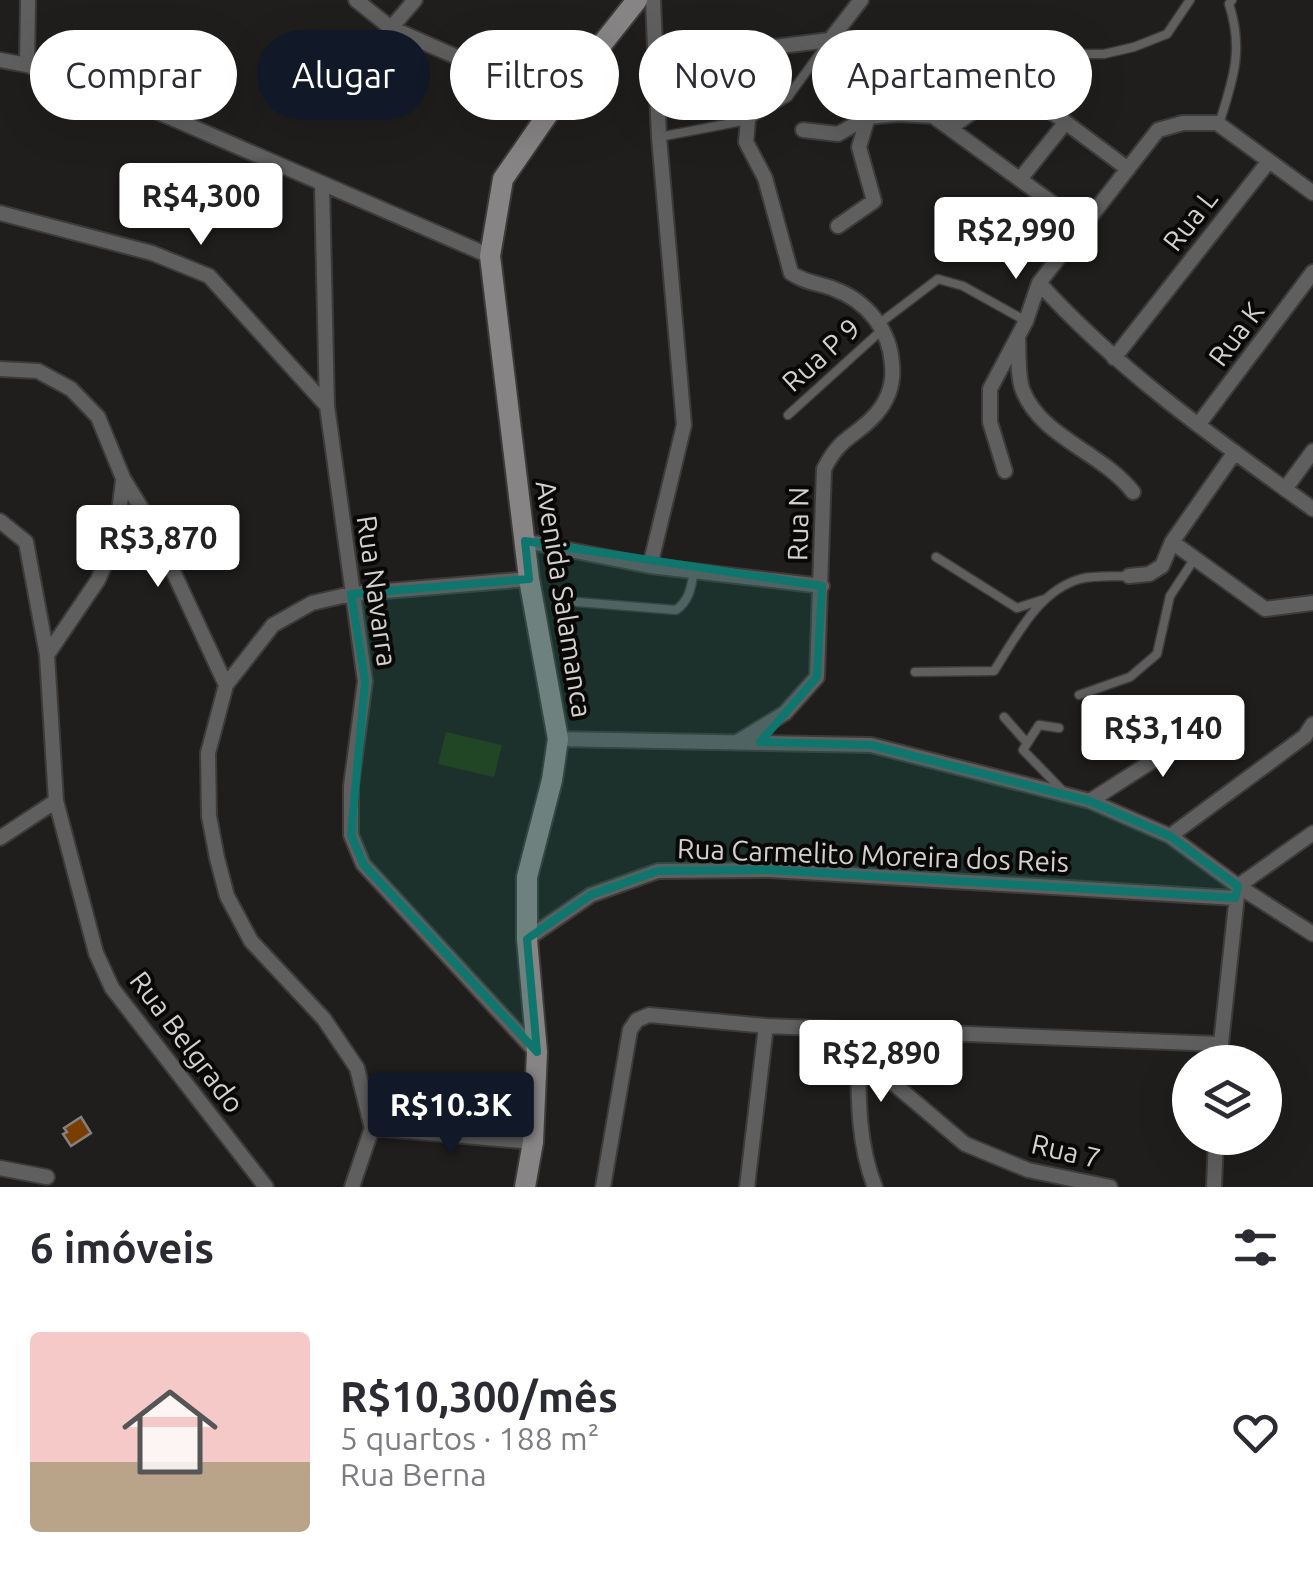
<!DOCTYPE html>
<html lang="pt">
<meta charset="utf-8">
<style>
:root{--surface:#fff;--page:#f7f7f7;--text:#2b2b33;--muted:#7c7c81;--accent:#111827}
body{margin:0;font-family:Ubuntu,sans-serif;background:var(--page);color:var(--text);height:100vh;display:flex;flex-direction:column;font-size:38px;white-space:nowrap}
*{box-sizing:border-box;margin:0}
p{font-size:32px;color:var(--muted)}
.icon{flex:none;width:55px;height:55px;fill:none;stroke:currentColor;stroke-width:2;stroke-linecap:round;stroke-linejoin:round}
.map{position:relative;height:1187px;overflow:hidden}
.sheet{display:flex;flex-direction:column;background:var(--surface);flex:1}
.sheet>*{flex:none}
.hud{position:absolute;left:30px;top:30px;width:1255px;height:90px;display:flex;gap:20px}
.tools{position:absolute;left:1172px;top:1045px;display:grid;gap:20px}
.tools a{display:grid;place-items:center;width:110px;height:110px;border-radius:50%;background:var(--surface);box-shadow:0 10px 40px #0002;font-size:50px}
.price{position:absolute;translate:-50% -85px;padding:0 22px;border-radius:10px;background:#fff;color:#222;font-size:32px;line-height:65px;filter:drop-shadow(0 2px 5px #0008)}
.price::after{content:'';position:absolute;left:50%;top:60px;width:30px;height:22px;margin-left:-15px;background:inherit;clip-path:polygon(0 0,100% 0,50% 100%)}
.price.active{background:var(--accent);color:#fff}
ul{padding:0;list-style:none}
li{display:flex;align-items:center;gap:30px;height:250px;padding:0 30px}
li span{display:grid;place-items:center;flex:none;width:280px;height:200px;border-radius:10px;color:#555}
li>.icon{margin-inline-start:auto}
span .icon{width:120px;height:120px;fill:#fffc;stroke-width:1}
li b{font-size:42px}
h2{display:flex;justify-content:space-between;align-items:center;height:120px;padding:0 30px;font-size:42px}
.chip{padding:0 35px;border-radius:45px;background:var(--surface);box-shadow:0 10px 40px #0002;font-size:35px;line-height:90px}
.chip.active{background:var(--accent);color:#fff}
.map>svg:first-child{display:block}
</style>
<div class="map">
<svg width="1313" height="1187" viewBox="0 0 1313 1187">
<rect width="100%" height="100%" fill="#201e1c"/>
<!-- green -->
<path fill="#253a14" d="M446 732 502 745 494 777 438 764Z"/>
<!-- building -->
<path fill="#7b3e01" stroke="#83807e" stroke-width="2.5" d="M81 1117 91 1133 71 1146 63 1134 67 1132 64 1128Z"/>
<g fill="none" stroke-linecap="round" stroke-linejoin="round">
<!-- lane casing -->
<g stroke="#3c3b39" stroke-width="11">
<path id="lane" d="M937 60 961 47 984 43 1076 54H1104L1134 47 1167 34 1190 0
M1219 124C1233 80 1244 50 1229 4L1232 0
M659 137 748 120 788 97 828 42
M880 323 938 279 963 286 1026 321
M788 415 883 329
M936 557 1017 608 1045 599
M577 602 676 610C690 600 691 587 694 571
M915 672 994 671C1016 637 1038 591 1080 579 1095 575 1113 577 1129 576
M1079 695 1130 677 1157 654 1170 596 1195 558
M1004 717 1027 743
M1059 728 1039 725 1023 750 1064 792"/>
</g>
<!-- street casing -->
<g stroke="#3c3b39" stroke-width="18">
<path id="street" d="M356 0 391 28 557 101
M391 28 415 0
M830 40 857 65 868 117 898 114 933 116 1085 227
M830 40 861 0
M0 60 27 65 137 103 490 256
M655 62 830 40
M27 65 28 0
M950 128 1013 83 1128 169
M803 130 838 134 868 117 859 147 874 201 838 226
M1021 178 1065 123
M322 185 327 406 365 681 351 786V835L363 864 536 1052
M0 213 152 253 209 276 327 406
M1039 283C1119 371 1217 440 1313 509
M1018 336C1019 353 1017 376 1023 391 1042 438 1102 452 1133 492
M1114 358 1269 161
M0 369 38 371 71 389 98 417 123 478 152 526 226 685
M1198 425 1313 272
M1005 471 990 422V389L1026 321 1039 283 1158 130 1183 123H1217L1313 193
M1285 489 1313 451
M0 521 26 542 47 655 56 801 96 953 112 988 266 1187
M525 541 650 566 822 586
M1172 542 1265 609 1313 603
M650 566 684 425 659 137 653 0
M1129 576 1149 574 1162 566 1172 542 1235 452
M47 655 98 580 116 538 123 480
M558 739 871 745 1090 801 1170 836 1238 886 1313 934
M739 741 785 713 817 677 824 469C841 435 855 438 876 414 889 399 894 383 892 364 890 330 867 301 834 289 819 283 805 283 791 273L765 178 746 142 748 120
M1090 801 1213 722
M1170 836 1305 736 1313 724
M0 838 56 801
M527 939 591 895 658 871 770 870 1235 898
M858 1030C859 1083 855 1137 875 1187
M1219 1062 1238 886 1313 833
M859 1070 887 1078 965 1144 1028 1170 1110 1187
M372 1128 533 1142
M0 1168 47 1177
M352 1187 372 1128 357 1068 324 1019 251 941 227 896 217 858 209 816 208 753 226 685 273 625 312 603 351 594 529 579
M603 1187 630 1030 637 1020 649 1015 766 1026 1220 1044
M747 1187 766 1026
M1214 1187 1216 1138"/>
</g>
<!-- secondary casing -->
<g stroke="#3c3b39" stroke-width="24">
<path id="secondary" d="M525 1187 533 1142 537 1052 527 939V877L552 780 558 739 529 579 490 256 503 179 557 101 637 0"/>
</g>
<!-- lane -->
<use href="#lane" stroke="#605f5f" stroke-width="8"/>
<!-- street -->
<use href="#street" stroke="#605f5f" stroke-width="14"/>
<!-- secondary -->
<use href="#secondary" stroke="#868484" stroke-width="20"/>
</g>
<!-- marked area -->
<path fill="#0f766e" fill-opacity="0.2" stroke="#0f766e" stroke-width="8" stroke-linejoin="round" d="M525 541 822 586 817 677 760 742 871 745 1090 801 1170 836 1238 886 1235 898 770 870 658 871 591 895 527 939 537 1052 363 864 351 835 365 681 351 594 529 579Z"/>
<g text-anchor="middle" stroke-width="8" stroke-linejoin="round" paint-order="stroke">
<!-- street labels -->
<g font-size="28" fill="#d2d1d0" stroke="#090807">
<text transform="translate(1190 220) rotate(-52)" y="10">Rua L</text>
<text transform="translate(1236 334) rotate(-53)" y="10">Rua K</text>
<text transform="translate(821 355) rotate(-42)" y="10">Rua P 9</text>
<text transform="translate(798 524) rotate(-89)" y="10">Rua N</text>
<text transform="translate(377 591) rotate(82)" y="10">Rua Navarra</text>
<text transform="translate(564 599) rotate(81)" y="10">Avenida Salamanca</text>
<text transform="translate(873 855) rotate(2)" y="10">Rua Carmelito Moreira dos Reis</text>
<text transform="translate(187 1042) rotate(53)" y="10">Rua Belgrado</text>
<text transform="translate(1066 1151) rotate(13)" y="10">Rua 7</text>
</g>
</g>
</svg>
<div class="tools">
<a><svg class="icon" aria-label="layers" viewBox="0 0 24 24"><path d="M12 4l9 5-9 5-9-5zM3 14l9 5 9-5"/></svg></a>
</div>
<b class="price" style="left:201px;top:248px">R$4,300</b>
<b class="price" style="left:1016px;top:282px">R$2,990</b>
<b class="price" style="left:158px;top:590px">R$3,870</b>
<b class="price" style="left:1163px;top:780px">R$3,140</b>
<b class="price" style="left:881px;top:1105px">R$2,890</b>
<b class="price active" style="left:451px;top:1157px">R$10.3K</b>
<div class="hud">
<a class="chip">Comprar</a>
<a class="chip active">Alugar</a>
<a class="chip">Filtros</a>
<a class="chip">Novo</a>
<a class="chip">Apartamento</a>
</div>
</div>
<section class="sheet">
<h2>6 imóveis<svg class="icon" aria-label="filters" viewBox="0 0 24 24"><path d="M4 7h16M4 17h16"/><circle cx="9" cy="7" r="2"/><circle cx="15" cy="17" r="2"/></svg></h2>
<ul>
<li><span style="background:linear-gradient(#f6c9c9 65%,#b9a48a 0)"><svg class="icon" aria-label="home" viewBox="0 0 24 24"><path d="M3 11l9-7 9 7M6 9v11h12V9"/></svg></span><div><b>R$10,300/mês</b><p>5 quartos · 188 m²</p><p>Rua Berna</p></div><svg class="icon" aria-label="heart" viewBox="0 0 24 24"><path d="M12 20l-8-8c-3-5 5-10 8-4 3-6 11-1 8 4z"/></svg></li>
</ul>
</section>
